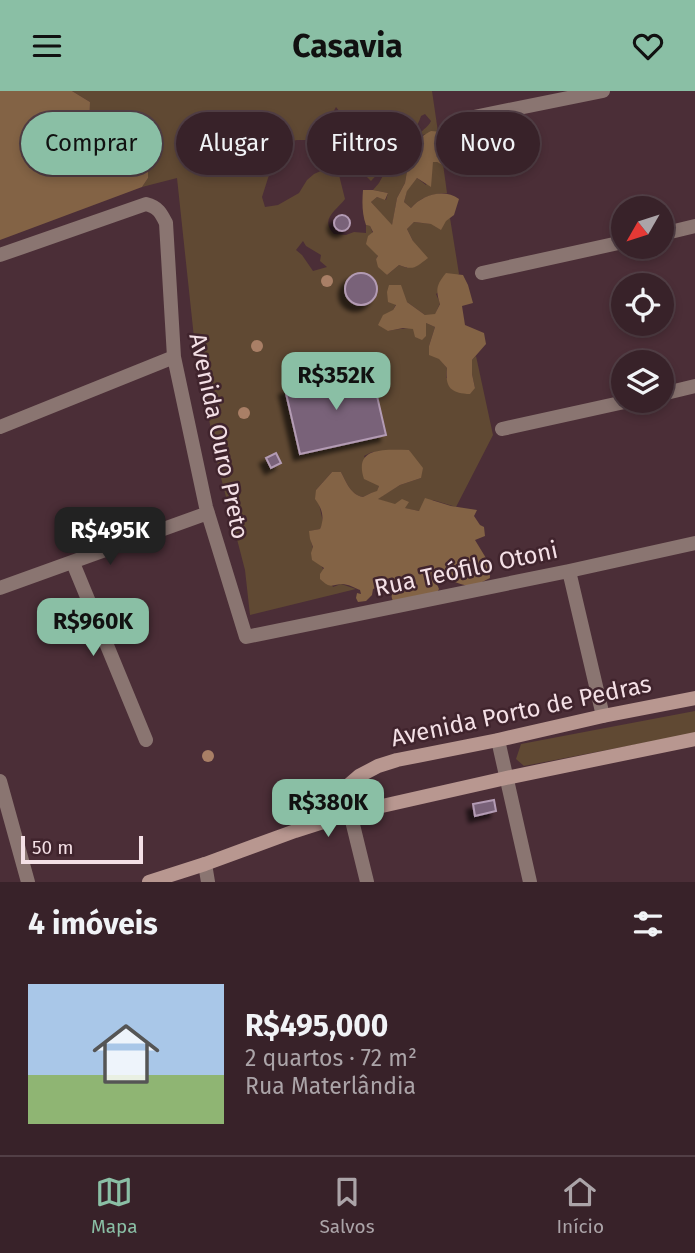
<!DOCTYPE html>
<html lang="pt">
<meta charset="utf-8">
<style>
:root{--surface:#382229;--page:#3f2a31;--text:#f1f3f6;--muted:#aba4a8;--line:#523f46;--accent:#8abfa5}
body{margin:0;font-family:"Fira Sans",sans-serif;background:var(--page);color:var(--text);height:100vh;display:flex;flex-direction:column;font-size:26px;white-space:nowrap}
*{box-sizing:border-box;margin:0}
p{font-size:23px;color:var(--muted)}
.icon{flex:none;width:38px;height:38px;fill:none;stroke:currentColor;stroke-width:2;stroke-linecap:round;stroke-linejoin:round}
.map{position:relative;height:791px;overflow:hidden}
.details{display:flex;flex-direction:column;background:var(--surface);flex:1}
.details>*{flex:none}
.banner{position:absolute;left:21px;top:21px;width:654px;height:63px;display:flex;gap:14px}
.needle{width:46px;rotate:231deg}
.tools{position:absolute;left:611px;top:105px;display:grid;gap:14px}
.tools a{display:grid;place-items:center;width:63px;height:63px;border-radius:50%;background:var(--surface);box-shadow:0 4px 10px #0003,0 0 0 2px var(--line);font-size:35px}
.scale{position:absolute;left:21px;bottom:18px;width:122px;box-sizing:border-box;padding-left:7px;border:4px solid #f4e0e6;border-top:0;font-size:19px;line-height:24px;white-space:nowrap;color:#f4e0e6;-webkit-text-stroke:5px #40242d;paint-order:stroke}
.price{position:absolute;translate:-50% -60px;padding:0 16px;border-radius:14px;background:var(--accent);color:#111;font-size:23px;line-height:46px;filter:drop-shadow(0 2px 4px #0008)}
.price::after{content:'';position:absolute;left:50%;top:42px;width:21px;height:16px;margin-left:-10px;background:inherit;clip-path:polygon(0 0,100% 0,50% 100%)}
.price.active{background:#222;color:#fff}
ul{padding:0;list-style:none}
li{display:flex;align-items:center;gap:21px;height:175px;padding:0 28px}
li span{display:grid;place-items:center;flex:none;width:196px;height:140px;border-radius:0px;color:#555}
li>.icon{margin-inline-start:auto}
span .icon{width:84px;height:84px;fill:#fffc;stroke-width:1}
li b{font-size:30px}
h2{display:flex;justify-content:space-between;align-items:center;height:84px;padding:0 28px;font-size:30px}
.tag{padding:0 24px;border-radius:32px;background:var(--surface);box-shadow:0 4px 10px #0003,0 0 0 2px var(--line);font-size:24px;line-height:63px}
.tag.active{background:var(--accent);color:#111}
header{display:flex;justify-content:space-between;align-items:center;height:91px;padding:0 28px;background:var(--accent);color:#111;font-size:32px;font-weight:700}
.dock{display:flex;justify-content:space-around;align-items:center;height:98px;border-top:2px solid var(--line);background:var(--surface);font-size:19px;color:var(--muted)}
.dock a{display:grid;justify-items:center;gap:4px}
.dock .active{color:var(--accent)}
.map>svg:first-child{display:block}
</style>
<header><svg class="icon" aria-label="menu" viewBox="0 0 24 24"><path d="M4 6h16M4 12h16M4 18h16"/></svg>Casavia<svg class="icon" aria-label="heart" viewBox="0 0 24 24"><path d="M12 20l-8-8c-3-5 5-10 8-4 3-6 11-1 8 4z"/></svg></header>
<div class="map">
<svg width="695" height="791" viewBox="0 0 695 791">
<defs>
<filter id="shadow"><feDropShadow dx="-6" dy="6" stdDeviation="2" flood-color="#0009"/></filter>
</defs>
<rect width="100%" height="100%" fill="#4b2e37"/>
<!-- green -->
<path fill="#604933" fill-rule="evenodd" d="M72 0H432L438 41 422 44 417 48C420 39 428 37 431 30L425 23 421 25C416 42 400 56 386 39H361L344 26 336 16 325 36 317 46 308 49H297L270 55 268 59 272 63 269 84 262 106 265 116 278 114 299 102 307 89 314 83 334 74 338 80 345 108C337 119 319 128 334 143L346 144 354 141 366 142V134L370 135C375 145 372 156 378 165L376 168 387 184 399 174 407 177 413 150 407 138 414 131C427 133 438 134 450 127L459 183 436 203 440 212 435 224H425L407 211 396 213 393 219 388 240C402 237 413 238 426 232L435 236 429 255 447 277 446 287 475 297 472 283V269L476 265 493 344 456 416 433 409 419 420 404 417 377 408 400 394 421 387 409 359 372 361 364 365 379 395 377 401 371 402 363 406C351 404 346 391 341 381H332L316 399 323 431 320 438 310 440C310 461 324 477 333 496L341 493 356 498 250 524 245 479 218 375 195 256 177 87 142 96 148 87 147 67 110 53 89 40 90 11ZM303 150 306 155 321 164 320 170 327 176 313 180 302 164 296 159Z
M377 47 393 56 403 55 399 60 406 73 407 80 405 92 397 107 392 135 371 111 377 106 386 109 388 102 373 99 379 92 387 77 385 75 371 90 366 85 364 75 371 72 375 68 372 52Z
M433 71H437L443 73 447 102C433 102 419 107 411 117L404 111 407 99 417 87 426 94Z
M695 620V642L524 675 516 668 521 653Z"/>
<!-- forest -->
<path fill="#836345" d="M0 0H72L90 11 89 40 110 53 148 67V87L142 96 0 149Z
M431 40 453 42 463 53 468 76 460 83 437 71H433L431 96 417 87 407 100 404 111 411 117C422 104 444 97 459 108L454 124 446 130 441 139 431 133 414 131 407 138 413 150 428 167C416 176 414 180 399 174L387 184 378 176 376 168 378 165 366 153 368 145 373 141 370 135 366 134C362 123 362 111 363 99H373L388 102 385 109 377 106 371 111 392 134 397 107 405 92 407 80 406 73 399 60C404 54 408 56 413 52 420 48 423 44 431 40Z
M446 182 463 184 468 194 473 212 462 215 465 234 484 242 486 253 472 269V283L475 297 470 303C450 302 445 296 447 277L439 268 429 264V255L435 236 426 232V245L422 249 415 246 413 238 403 237 388 240 378 234 383 224 393 219 396 214 388 211 387 201 389 194H401L407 211 425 224 435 223 440 213C435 198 437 193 446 182Z
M409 359 423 377 421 387 400 394 378 408 395 413 402 408 409 411 405 417 419 420 425 407 451 415 477 419 474 425 480 434 484 436 485 445 475 449 489 472 490 487C466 500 465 493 442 487L436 491 439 498 435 505 393 510C390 504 392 499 396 493L393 490 373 498 372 504 366 510 358 511 356 507 357 502 361 503 360 499C355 497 348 493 342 493 330 494 331 498 320 488V483L324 477 312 469 311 462 313 456 310 448 309 440 320 438C325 427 322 417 315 408L316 399 332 381H341C346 391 351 404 363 406L371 402 377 400 379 395 364 388C353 355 386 359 409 359Z"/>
<!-- building -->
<path fill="#796279" stroke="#b39bb4" stroke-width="2" filter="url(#shadow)" d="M334 132a8 8 0 1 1 16 0a8 8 0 1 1-16 0Z
M345 198a16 16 0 1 1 32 0a16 16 0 1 1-32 0Z
M336 270 340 286 312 292 307 277Z
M371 279 386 344 300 363 285 298Z
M276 362 281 372 271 377 266 367Z
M494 709 496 720 475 725 473 713Z"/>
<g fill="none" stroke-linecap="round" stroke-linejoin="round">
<!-- minor -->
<path stroke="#8a7571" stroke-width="14" d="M464 28 603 0
M662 143 695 135
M0 164 146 113C158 116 161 122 166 132L174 266 206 416 246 546 569 480 695 452
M482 182 623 151
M662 303 695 295
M0 336 174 266
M502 338 629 310
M73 472 146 649
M569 480 603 625
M0 497 208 422
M498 649 530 791
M0 690 28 791
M344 697 367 791
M205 773 208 791"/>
<!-- secondary -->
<path stroke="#b89790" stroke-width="14" d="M301 735 359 685 378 675 397 669 498 649 603 625 695 607
M149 791 205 773 295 740 351 722 506 687 695 648"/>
</g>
<!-- trees -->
<g fill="#a97f66">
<circle cx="327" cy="190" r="6"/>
<circle cx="257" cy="255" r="6"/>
<circle cx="244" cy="322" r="6"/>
<circle cx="208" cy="665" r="6"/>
</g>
<g text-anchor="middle" stroke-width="5" stroke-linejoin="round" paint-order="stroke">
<!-- street labels -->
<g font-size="24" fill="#f4e0e6" stroke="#40242d">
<text transform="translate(219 345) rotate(78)" y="8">Avenida Ouro Preto</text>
<text transform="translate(466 478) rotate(-12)" y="8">Rua Teófilo Otoni</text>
<text transform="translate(521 620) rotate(-12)" y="8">Avenida Porto de Pedras</text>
</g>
</g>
</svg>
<div class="tools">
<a><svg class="needle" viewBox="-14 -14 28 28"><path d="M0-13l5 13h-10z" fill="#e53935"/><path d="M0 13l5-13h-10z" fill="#aba4a8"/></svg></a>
<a><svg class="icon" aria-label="locate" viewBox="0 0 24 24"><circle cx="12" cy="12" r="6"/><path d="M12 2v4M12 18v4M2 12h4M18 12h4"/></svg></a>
<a><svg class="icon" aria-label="layers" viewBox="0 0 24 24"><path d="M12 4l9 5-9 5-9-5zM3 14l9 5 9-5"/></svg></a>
</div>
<div class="scale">50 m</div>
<b class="price" style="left:336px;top:321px">R$352K</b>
<b class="price active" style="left:110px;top:476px">R$495K</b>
<b class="price" style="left:93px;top:567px">R$960K</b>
<b class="price" style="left:328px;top:748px">R$380K</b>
<div class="banner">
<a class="tag active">Comprar</a>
<a class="tag">Alugar</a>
<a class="tag">Filtros</a>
<a class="tag">Novo</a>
</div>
</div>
<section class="details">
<h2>4 imóveis<svg class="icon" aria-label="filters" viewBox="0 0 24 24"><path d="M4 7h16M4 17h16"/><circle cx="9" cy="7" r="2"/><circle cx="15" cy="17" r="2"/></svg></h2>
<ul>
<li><span style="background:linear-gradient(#a9c7e8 65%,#8fb573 0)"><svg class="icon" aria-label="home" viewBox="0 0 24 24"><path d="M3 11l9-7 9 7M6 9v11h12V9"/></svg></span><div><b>R$495,000</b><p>2 quartos · 72 m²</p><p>Rua Materlândia</p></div></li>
</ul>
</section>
<nav class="dock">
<a class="active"><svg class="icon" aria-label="map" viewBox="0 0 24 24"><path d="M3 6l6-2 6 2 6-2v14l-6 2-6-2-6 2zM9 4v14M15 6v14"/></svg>Mapa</a>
<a><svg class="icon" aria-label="saved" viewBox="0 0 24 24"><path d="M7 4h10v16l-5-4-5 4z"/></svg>Salvos</a>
<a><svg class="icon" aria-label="home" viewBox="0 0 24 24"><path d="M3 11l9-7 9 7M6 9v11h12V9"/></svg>Início</a>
</nav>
